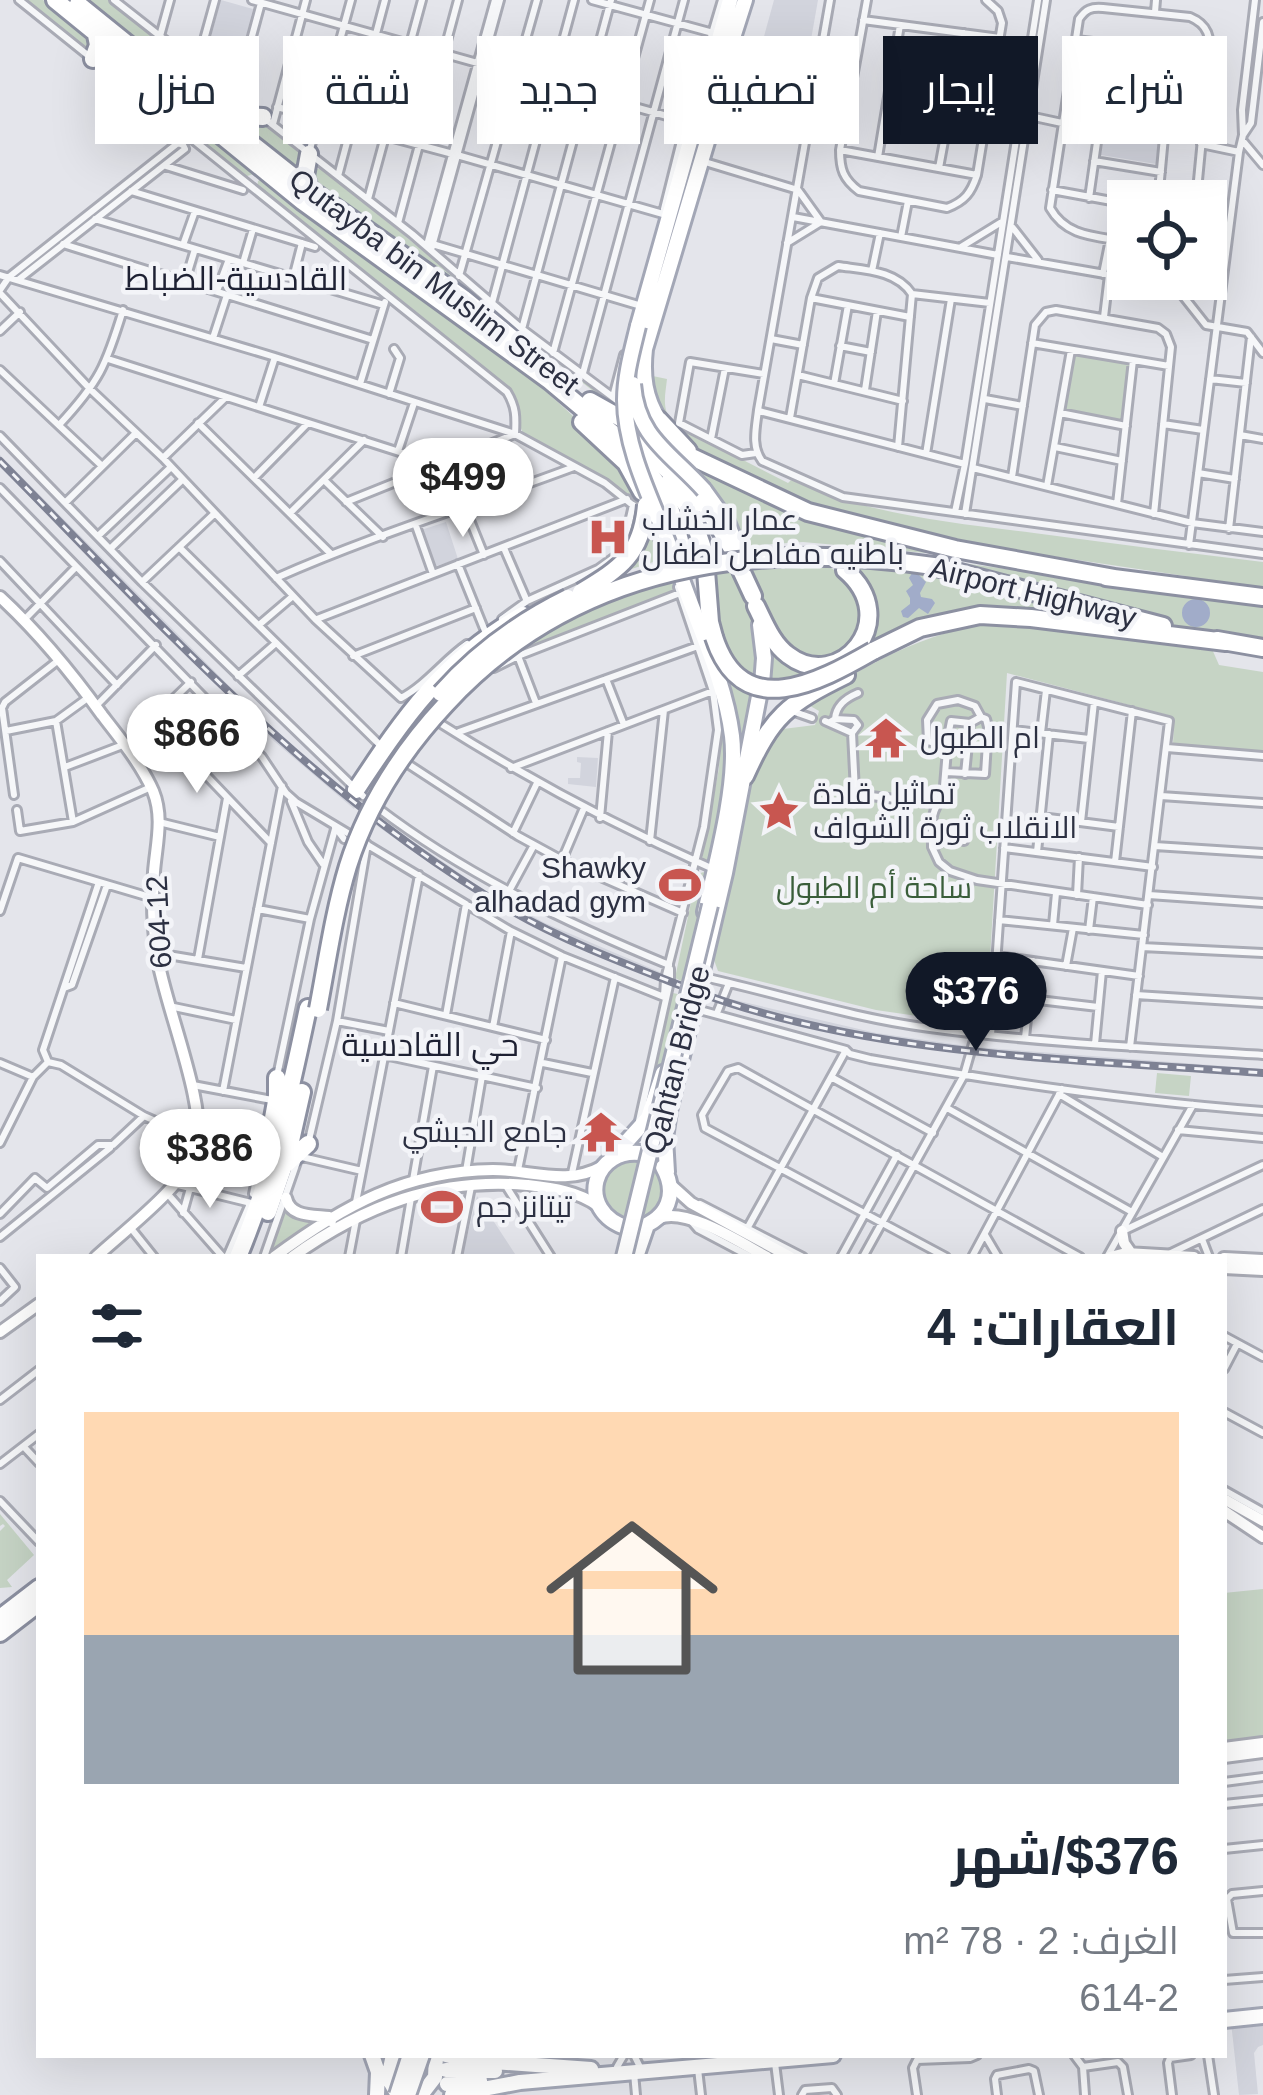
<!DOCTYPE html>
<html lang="ar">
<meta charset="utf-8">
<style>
:root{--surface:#fff;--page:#f2f2f3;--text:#1f2937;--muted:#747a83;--line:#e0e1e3;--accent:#111827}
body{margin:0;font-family:Helvetica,Cairo,sans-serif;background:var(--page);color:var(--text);direction:rtl;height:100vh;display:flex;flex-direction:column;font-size:45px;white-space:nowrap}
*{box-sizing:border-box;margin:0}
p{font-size:39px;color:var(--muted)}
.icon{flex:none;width:66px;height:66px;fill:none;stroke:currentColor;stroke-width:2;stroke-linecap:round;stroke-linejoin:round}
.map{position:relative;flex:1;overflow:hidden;direction:ltr}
.sheet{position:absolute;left:36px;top:1254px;width:1191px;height:804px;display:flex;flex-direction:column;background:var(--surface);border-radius:0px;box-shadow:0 12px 48px #0002;direction:rtl}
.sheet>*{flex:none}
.hud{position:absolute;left:36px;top:36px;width:1191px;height:108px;direction:rtl;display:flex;gap:24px}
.fabs{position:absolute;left:1107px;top:180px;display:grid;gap:24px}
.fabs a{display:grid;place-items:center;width:120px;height:120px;border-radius:0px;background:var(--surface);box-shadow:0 12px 48px #0002;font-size:60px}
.price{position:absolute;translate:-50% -102px;padding:0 27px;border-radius:42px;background:#fff;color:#222;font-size:39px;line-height:78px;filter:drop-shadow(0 3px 6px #0008)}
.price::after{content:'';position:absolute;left:50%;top:72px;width:36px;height:27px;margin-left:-18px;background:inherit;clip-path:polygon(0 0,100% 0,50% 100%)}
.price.on{background:var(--accent);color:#fff}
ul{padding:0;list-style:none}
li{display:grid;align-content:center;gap:24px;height:636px;padding:0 48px}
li+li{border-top:3px solid var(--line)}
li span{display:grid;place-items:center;height:372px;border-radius:0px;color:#555}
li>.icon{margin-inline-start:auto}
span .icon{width:216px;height:216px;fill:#fffc;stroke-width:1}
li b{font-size:51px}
h2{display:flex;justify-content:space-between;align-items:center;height:144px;padding:0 48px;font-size:51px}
.pill{padding:0 42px;border-radius:0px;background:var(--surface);box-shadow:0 12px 48px #0002;font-size:42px;line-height:108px}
.pill.on{background:var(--accent);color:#fff}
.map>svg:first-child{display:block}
</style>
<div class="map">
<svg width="1263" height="2095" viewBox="0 0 1263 2095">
<rect width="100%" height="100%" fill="#e4e5eb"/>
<!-- built -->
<path fill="#d2d4dd" d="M221 0 253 9 234 83 205 58Z
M774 0H818L809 51 763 40Z
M770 67 806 73 799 105 760 99Z
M898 68 949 78 940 128 890 115Z
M1110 90 1162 97 1156 164 1101 155Z
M0 455 273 730 304 759 358 801 354 809 275 742 194 662 0 467Z
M446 522 458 559 433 567 421 530Z
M577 757 598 758 596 787 568 784V778H580L581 763 577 762Z
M376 816 484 890 545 923 662 973 659 980 584 949 521 918 421 857 373 823Z
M726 998 876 1033 967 1046 966 1052 827 1030 724 1003Z
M975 1047 1263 1069V1076L974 1053Z
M477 1196 517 1257H462Z
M1263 2019V2045L1258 2047 1254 2053 1258 2094 1239 2095 1231 2022Z"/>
<!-- green -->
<path fill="#c6d4c5" d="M22 0H43L91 39 93 57Z
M83 0H111L252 113 218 109Z
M103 49 257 173 244 177 103 63Z
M226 117 263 120 304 154 300 177Z
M322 168 460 281 621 407V413L457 284 312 184 311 170Z
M261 179H265C333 228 636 435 642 508L617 487 526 438C517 426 518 407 513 393L257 188 258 181Z
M1073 354 1130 364 1121 422 1064 410Z
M648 375 667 379C665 397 661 411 675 425L788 483 791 480C866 514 952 523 1034 533 1110 543 1187 553 1263 562V592L1186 581 1185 576 943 540 810 506 702 454 678 437 651 398Z
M672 454 808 518 851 533 960 556 803 542 743 546Z
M651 505 669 557 622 572Z
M924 558 1263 603V642L1177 627Z
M834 561 906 565 1123 621 1002 610 859 654 874 616Z
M813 566 831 568 855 583 865 621C860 629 855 638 849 646 842 655 827 660 814 658 773 653 762 601 750 568Z
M735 571 755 621 760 682C711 657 716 621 710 573Z
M671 578 675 591 512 654 584 607Z
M995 624 1038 626 1212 649 1219 665 1263 672V751L1173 744 1174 722 1171 716 1007 673 986 1026 876 1010 718 971 714 960 716 946 752 774 775 730 815 725 819 711 805 703C865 667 924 630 995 624Z
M767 645 818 669 815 680 765 684Z
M714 654 758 692 739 771 737 726Z
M724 717C735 765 720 816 711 863L702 859 719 768 721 718Z
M704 872 708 877 683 982 675 978 697 874Z
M673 993 682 995 652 1101 647 1104 670 997Z
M1157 1073 1191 1076 1189 1096 1155 1093Z
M602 1190a31 31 0 1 1 62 0a31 31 0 1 1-62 0Z
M285 1208 322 1219 271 1254Z
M0 1514 34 1555 7 1580 12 1587 0 1588V1531L5 1526 3 1524 0 1526Z
M1263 1589V1738L1224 1742V1593Z"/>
<!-- water -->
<path fill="#a1acc9" d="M912 573H917L926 582 920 593 921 597 932 599 935 603 928 614 919 608 908 618 903 617 901 611 910 604V598L906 591 913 585 909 578Z
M1182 613a14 14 0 1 1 28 0a14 14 0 1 1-28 0Z"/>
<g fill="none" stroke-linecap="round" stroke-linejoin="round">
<!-- street casing -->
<g stroke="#a9abb5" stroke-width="12">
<path id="street" d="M19 0 507 392C516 407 516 417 515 434L346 502
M114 0 254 110
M252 0 692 123
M592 0 713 33
M830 0 758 410C756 428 751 446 762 461L843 497 1263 554
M867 0 840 150C840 169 843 179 859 191L947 208C965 201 971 193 977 175L1002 23 998 11 986 0
M1155 12 1156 0
M863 20 1000 38
M160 36 170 0
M1076 40 1210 56
M736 42 854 68
M895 62 957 73
M197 65 215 0
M818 70 852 77
M1107 84 1168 92
M236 95 261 3
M990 100 1021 106
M277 107 453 154
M988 110 1019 117
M1025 115 1062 123
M264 118 412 234 522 329 622 404
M885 121 946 133
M273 124 306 0
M1243 135 1242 110 1255 0
M1242 140 1263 165
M1201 144 1239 152
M840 150 977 175
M309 153 351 0
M457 155 663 214
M878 157 900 25
M1094 161 1161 172
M705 162 798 190 821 222 787 243
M166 166 243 190
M939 168 964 33
M338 176 385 0
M1052 190 1128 204
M131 191 315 247
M1089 198 1111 45
M368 199 422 0
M1158 201 1172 52
M664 209 686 121 722 0
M793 217 998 255
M95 219 384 305
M398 223 458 0
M1013 228 1038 260
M901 237 908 201
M1128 242C1097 236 1067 238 1050 208L1079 19C1086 9 1091 7 1103 8L1190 17C1209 25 1210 37 1210 56L1196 201
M429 243 638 305
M63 244 373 340
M183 245 195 211
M427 245 495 0
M961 247 1000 223
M431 250 500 0
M1007 257 1128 278
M243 263 253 229
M872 271 880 233
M1103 274 1110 239
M0 275 275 357 515 434 605 483 635 507
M459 276 537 0
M1114 276 1120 241
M1206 276 1223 257
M293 278 302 243
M1131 279 1220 295
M1201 279 1176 287 1206 325 1247 332 1263 353
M185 282 195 249
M0 290 9 277 178 143 183 145 185 149 18 280
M217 291 229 259
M0 293 91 390 163 458 315 619 401 698C426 685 444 660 467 644
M912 294 990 303
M811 298 910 317
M492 303 574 0
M1104 317 1109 275
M522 329 611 0
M0 331 20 312
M213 338 227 295
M771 339 803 345
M1032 343 1169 366
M840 346 871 352
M553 353 650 0
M108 359 437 464
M0 370 102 466
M583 373 684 0
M798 375 903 401
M1210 379 1246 383
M360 384 385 302
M834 384 848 305
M865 390 877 311
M389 394 400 358 394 349
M613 397 624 355
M985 399 1023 406
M259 407 275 357
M759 411 965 464
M1060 413 1126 426
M790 418 811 298 818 278 838 266C865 270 896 270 912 294L898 447
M198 423 331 554
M1163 424 1203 430
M59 425C99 382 106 366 123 310
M1240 435 1263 439
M0 436 142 582 363 796
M711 439 725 368
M1055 447 1122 461
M398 451 414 403
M756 453 742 455 679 423 690 362 764 374
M926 454 951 299
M163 458 226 397
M973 468 1192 523 1263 532
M1198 473 1235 479
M1012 477 1035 325 1046 312 1056 310 1158 328 1166 334 1171 347 1154 514
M254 478 308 423
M324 480 383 537
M1047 486 1071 350
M0 488 262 757 286 793 296 802 511 931 562 956 664 997
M66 502 136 433
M1117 504 1133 360
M465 508 484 555
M955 512 965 464 1038 0
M290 513 364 440
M965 514 1046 0
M649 524 663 547
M416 526 433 574
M1229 529 1251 337
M98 536 170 468
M1189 545 1239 152 1243 135 1251 123 1263 22
M179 547 381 746
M504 548 526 599
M110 549 181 481
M0 561 117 685
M458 564 485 631
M276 578C373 535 475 504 574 467
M142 582 214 514
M317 619 627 499
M502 619 527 601 598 569 616 556 625 540 633 505
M24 620 76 567
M259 625 293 596
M353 656 476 608
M518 656 536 703
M494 668 518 656 680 593
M238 676 276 643
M606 679 624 725
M96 706 156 645
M792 711 812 718
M835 719C836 705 846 698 858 693
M56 721 73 822
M154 721 271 843
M825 721 852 733 855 791 863 795 936 804
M438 722C528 779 614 825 711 868
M830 722 835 719 854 720 858 725 852 733
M1013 730 1089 739
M6 731 56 721 89 697
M459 732 698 646
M1041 733 1046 690
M1167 748 1263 756
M408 764 518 836 562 860 683 913
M65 767 128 743 191 682
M511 768 713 691
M946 772 985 774 988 727 986 719 981 717 970 723 951 721 946 746
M965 774 970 724
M14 795 2 708 5 702 60 659
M1161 796 1263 803
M291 801 308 842 323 864
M378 808C466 875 567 923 669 965
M17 810 20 831 73 822 151 787
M1041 817 1119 827
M600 818 608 731
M159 822 220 837
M1081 822 1094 702
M335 827 344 839
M513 833 537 783
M650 841 664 710
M964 841 953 836 932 847 939 862 950 871 977 880 1148 905
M1155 846 1263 853
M932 847C932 829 929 811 943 798L947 750 946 746 928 741 927 720 937 704 958 700 975 706 981 717
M1004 848 1153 867
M1037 852 1049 734
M562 860 584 808
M1115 862 1132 711
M509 891 534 845
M1077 895 1079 857
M1149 895 1263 903
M258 909 310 919
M0 911 18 858 153 898
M999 920 1144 935
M1053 925 1056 893
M1089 930 1093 897
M1142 947 1263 953
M156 953 246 968
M997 956 1139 976
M198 959 227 798
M1066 966 1073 928
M704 977C780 994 853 1018 930 1028 1040 1043 1152 1048 1263 1055
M64 988 72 985 107 885
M1136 995 1263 1003
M664 997 665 979 704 827 718 730 713 691 678 587
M1030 999 1098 1007
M394 1003 546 1040
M169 1006 236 1020
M696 1009 846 1050 850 1054 870 1059C1000 1082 1131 1101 1263 1111
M717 1013 729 983
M446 1015 466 904
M337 1021 389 1031
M493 1027 511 931
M991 1035 1016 682 1169 721 1130 1047
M1025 1038 1033 961
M1095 1044 1102 971
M384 1055 537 1088
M48 1062 61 1065 144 1116 198 1140 264 1152
M0 1063 33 1077
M543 1063 592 1073
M277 1076 310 919 335 829
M831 1077 933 1133
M193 1085 272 1100
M223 1091 282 786
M1059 1094 1163 1157
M947 1108 1132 1212
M639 1121 670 981V969
M1178 1130 1263 1138
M309 1140 337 1021 367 844
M0 1143 33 1077 48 1062 43 1050 99 882
M302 1157 362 1171
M518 1170 562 956
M466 1171 482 1076
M572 1173 615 977
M413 1180 433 1066
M174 1184 251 1203
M506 1186 551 1257
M166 1192 223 1257
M253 1194 269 1119
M356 1202 419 875
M700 1204 803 1257
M183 1213 190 1188
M0 1214 35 1178 47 1188 98 1145H113L144 1116
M692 1222 698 1229 751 1257
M130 1227 154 1257
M748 1227 846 1050
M1125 1230 1263 1165
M985 1235 998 1257
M0 1237 110 1148
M1202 1239 1209 1257
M1169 1254 1263 1209
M227 1257 249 1206
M264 1257 297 1162
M349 1257 356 1220
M401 1257 411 1198
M457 1257 471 1187
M841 1257 897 1155
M863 1257 964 1075 976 1033
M946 1257 705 1128 702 1115 728 1071 738 1068 1080 1257
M972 1257 1062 1089
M1107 1257 1193 1105
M0 1268 15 1287 0 1301
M1224 1336 1263 1357
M1224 1369 1237 1344
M0 1400 39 1370
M1224 1412 1263 1433
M25 1448 39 1463
M0 1464 39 1434
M1224 1490 1263 1512
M0 1501 39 1542
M1224 1782 1263 1777
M1224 1804 1263 1800
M1224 1849 1263 1845
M1263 1891 1232 1894 1227 1899 1233 1933H1263
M1224 1980 1263 1977
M634 2055 639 2065
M1074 2055 1083 2067
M1208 2055 1214 2095
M775 2063 779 2095
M617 2067 624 2055
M698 2069 701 2095
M634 2073 636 2095
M802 2095 805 2090 832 2088 837 2095
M917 2095 913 2068 917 2060 970 2058 977 2055
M997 2095 995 2079 997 2075 1029 2069 1034 2071 1039 2095
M1085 2095 1083 2067 1118 2062 1123 2067 1128 2095
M1172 2095 1168 2063 1170 2058 1191 2055"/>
</g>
<!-- secondary casing -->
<g stroke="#a9abb5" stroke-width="16">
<path id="secondary" d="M0 597C39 633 71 672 102 715 120 738 141 764 153 791 164 818 156 845 154 872 152 899 153 928 157 955 164 1004 209 1108 196 1151 185 1185 123 1232 96 1257
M671 1185 691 1203 790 1257
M286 1198C290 1217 312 1215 329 1217L331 1221
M659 1218C687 1207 741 1243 767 1257
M1122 1231 1124 1243 1131 1253
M274 1257C343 1206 405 1171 493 1170 530 1170 567 1186 601 1167
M292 1257C363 1206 439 1177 527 1185 552 1188 578 1191 598 1206
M1110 1257 1126 1253 1194 1257
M1224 1258 1263 1260
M1224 1268 1263 1270
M0 1332 39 1304
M1224 1499 1263 1521
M1224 1511 1263 1537
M1224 1748 1263 1743
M1224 1757 1263 1752"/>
</g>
<!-- primary casing -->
<g stroke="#a3a7b6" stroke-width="20">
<path id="primary" d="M730 47 745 0
M638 326 730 0
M659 420C645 398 642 376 645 349L715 115 732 41
M644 465C668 491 677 521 684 554
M704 490 727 522 737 547
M680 574C698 626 725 681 732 736 738 784 716 864 705 912
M760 625 764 658 762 684
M611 1159 648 1118 663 1073
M667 1172 665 1138 669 1111 725 873 760 691
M628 1228C574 1212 592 1143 646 1154
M639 1228C668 1218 678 1194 663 1167
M636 1257 647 1225
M1224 2020 1263 2016
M372 2055 378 2072 377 2095
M393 2055 388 2078 398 2095
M446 2055 465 2060 591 2069
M446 2070 495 2071
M447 2084 480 2081
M421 2095 435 2077 436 2055
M452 2095 520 2082 833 2055"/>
</g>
<!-- highway casing -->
<g stroke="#8c90a1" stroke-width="22">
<path id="highway" d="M55 0 302 201 550 381 630 448
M78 4 156 67
M93 59 98 45 96 35
M202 105 230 115 263 117
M218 117 309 189 463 298 523 347
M309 189 305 176 309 154
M590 401 624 420
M659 420 688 451
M582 422 626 463 642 492
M636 440 707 508 731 547
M658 441 808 512 955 549 1115 578
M669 482 690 510 704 551
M933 566 1163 626
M740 568 753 596
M706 571 710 622 714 637
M1106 577 1263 597
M756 606C765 624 772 643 788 655 839 694 904 620 845 570
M1217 640 1263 648
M873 651 920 628 980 615 1031 618 1226 642
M745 776C772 716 787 704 846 675
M356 790C405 716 443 660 523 615
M273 1118 277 1096V1078
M285 1165 308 1144
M268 1212 288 1154 302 1092
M238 1257C272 1177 290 1093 308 1008
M0 1618 39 1588
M0 1633 39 1603"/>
</g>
<!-- street -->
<use href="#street" stroke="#f6f7f9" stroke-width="6"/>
<!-- secondary -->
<use href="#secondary" stroke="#fff" stroke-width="10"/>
<!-- primary -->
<use href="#primary" stroke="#fff" stroke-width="14"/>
<!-- highway -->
<use href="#highway" stroke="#fff" stroke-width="16"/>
<!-- rail casing -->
<g stroke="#7e8294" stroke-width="8">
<path id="rail" d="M0 461C160 623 313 796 512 911 566 942 628 965 687 988
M698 992C867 1056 1082 1060 1263 1073"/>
</g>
<!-- rail -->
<use href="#rail" stroke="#f3f4f8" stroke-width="3" stroke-dasharray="9" stroke-linecap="butt"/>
<!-- primary-bridge casing -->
<g stroke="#a3a7b6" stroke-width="20" stroke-linecap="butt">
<path id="primary-bridge" d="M638 326C632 351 625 375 625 400 625 452 655 506 672 553
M633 384C637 438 671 453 704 490
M624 1257 710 905
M397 2095 410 2055
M408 2095 422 2055"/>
</g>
<!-- highway-bridge casing -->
<g stroke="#8c90a1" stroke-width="22" stroke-linecap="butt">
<path id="highway-bridge" d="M581 592C621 568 642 554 646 505
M714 637C742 724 819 682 873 651
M441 693C477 653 519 622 568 598
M318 1009C327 962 334 912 348 866 367 806 403 750 446 704 575 564 753 540 933 566"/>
</g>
<!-- primary-bridge -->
<use href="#primary-bridge" stroke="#fff" stroke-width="14"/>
<!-- highway-bridge -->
<use href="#highway-bridge" stroke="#fff" stroke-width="16"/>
</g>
<!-- icons -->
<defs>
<g id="hospital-bare" transform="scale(3.24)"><path d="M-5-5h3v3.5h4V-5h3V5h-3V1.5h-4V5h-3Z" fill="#c85650" stroke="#f3f4f8" stroke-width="2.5" paint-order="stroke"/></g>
<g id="temple-bare" transform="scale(3.24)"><path d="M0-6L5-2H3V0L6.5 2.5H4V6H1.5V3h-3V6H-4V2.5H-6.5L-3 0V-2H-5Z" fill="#c85650" stroke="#f3f4f8" stroke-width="2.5" paint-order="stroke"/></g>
<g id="sight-bare" transform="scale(3.24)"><path d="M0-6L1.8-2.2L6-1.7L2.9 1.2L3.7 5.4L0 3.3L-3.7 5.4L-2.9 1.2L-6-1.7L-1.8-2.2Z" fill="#c85650" stroke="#f3f4f8" stroke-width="2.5" paint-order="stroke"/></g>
<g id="stadium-bare" transform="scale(3.24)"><path d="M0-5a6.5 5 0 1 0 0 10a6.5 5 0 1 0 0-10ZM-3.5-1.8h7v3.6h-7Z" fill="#c85650" stroke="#f3f4f8" stroke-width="2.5" paint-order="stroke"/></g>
</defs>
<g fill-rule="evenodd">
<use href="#hospital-bare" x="608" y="537"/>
<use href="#temple-bare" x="886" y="738"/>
<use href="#sight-bare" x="779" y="811"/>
<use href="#stadium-bare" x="680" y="885"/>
<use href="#temple-bare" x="601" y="1132"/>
<use href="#stadium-bare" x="442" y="1207"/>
</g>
<g text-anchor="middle" stroke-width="9" stroke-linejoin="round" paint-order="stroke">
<!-- street labels -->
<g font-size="30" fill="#2c3042" stroke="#f3f4f8">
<text transform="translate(434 282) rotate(37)" y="10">Qutayba bin Muslim Street</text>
<text transform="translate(1033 593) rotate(14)" y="10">Airport Highway</text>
<text transform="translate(159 922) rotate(-93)" y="10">604-12</text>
<text transform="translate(677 1060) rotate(-76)" y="10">Qahtan Bridge</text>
</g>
<!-- poi labels -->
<g font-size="30" fill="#2c3042" stroke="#f3f4f8" text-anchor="start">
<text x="642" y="530">عمار الخشاب<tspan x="642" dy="34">باطنيه مفاصل اطفال</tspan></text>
<text x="920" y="748">ام الطبول</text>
<text x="813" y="804">تماثيل قادة<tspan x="813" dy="34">الانقلاب ثورة الشواف</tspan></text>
<text x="646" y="878" text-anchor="end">Shawky<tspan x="646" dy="34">alhadad gym</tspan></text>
<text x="567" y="1142" text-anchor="end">جامع الحبشي</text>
<text x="476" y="1217">تيتانز جم</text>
</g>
<!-- park labels -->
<g font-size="30" fill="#3a5e3a" stroke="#f3f4f8">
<text x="874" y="898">ساحة أم الطبول</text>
</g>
<!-- neighbourhood labels -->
<g font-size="33" fill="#1e2133" stroke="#f3f4f8">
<text x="236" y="290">القادسية-الضباط</text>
<text x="430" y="1056">حي القادسية</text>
</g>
</g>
</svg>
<div class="fabs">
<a><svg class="icon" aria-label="locate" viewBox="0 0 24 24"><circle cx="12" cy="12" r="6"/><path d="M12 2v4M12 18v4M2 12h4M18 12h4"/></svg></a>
</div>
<b class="price" style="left:463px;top:540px">$499</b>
<b class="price" style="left:197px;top:796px">$866</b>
<b class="price on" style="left:976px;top:1054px">$376</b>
<b class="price" style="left:210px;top:1211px">$386</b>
<div class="hud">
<a class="pill">شراء</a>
<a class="pill on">إيجار</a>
<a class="pill">تصفية</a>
<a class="pill">جديد</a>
<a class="pill">شقة</a>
<a class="pill">منزل</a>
</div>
<section class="sheet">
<h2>العقارات: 4<svg class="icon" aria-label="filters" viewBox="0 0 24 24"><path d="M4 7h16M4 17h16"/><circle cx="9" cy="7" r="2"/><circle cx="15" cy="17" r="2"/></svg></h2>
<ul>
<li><span style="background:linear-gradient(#ffd9b3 60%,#9aa5b1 0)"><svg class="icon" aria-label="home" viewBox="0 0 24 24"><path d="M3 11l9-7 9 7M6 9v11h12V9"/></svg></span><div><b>$376/شهر</b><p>الغرف: 2 · 78 m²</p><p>614-2</p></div></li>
</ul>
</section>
</div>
